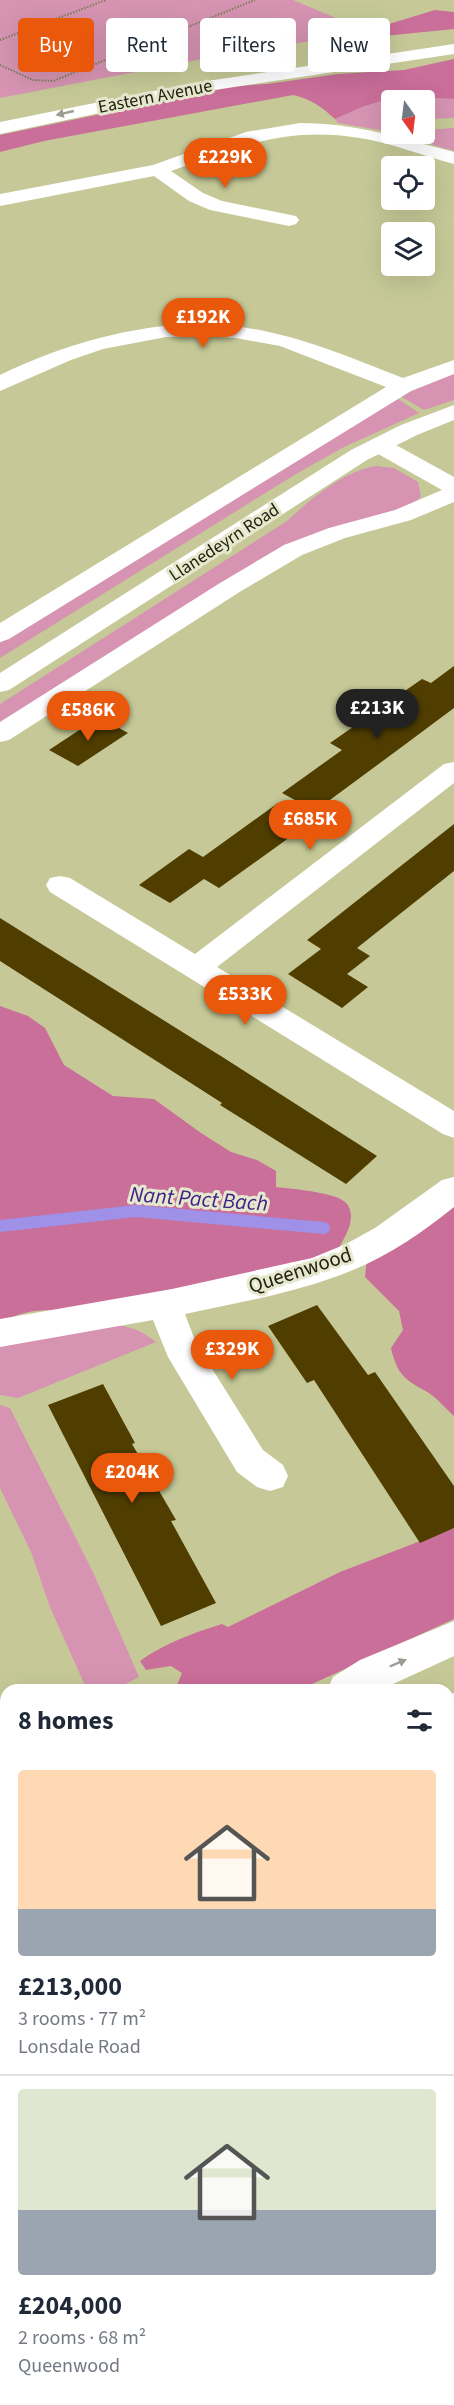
<!DOCTYPE html>
<meta charset="utf-8">
<style>
:root{--surface:#fff;--page:#f6f6f7;--text:#1f2937;--muted:#747a83;--line:#e0e1e3;--accent:#ea580c}
body{margin:0;font-family:"Source Sans 3",sans-serif;background:var(--page);color:var(--text);height:100vh;display:flex;flex-direction:column;font-size:22px;white-space:nowrap}
*{box-sizing:border-box;margin:0}
p{font-size:20px;color:var(--muted)}
.icon{flex:none;width:33px;height:33px;fill:none;stroke:currentColor;stroke-width:2;stroke-linecap:round;stroke-linejoin:round}
.map{position:relative;flex:1;overflow:hidden}
.details{position:absolute;left:0px;top:1684px;width:454px;height:722px;display:flex;flex-direction:column;background:var(--surface);border-radius:18px 18px 0 0;box-shadow:0 6px 24px #0002}
.details>*{flex:none}
.top-card{position:absolute;left:18px;top:18px;width:418px;height:54px;display:flex;gap:12px}
.needle{width:39px;rotate:166deg}
.tools{position:absolute;left:381px;top:90px;display:grid;gap:12px}
.tools a{display:grid;place-items:center;width:54px;height:54px;border-radius:6px;background:var(--surface);box-shadow:0 6px 24px #0002;font-size:30px}
.price{position:absolute;translate:-50% -51px;padding:0 14px;border-radius:21px;background:var(--accent);color:#fff;font-size:20px;line-height:39px;filter:drop-shadow(0 2px 3px #0008)}
.price::after{content:'';position:absolute;left:50%;top:36px;width:18px;height:14px;margin-left:-9px;background:inherit;clip-path:polygon(0 0,100% 0,50% 100%)}
.price.on{background:#222;color:#fff}
ul{padding:0;list-style:none}
li{display:grid;align-content:center;gap:12px;height:318px;padding:0 18px}
li+li{border-top:2px solid var(--line)}
li span{display:grid;place-items:center;height:186px;border-radius:6px;color:#555}
li>.icon{margin-inline-start:auto}
span .icon{width:108px;height:108px;fill:#fffc;stroke-width:1}
li b{font-size:26px}
h2{display:flex;justify-content:space-between;align-items:center;height:72px;padding:0 18px;font-size:26px}
.pill{padding:0 21px;border-radius:6px;background:var(--surface);box-shadow:0 6px 24px #0002;font-size:21px;line-height:54px}
.pill.on{background:var(--accent);color:#fff}
.map>svg:first-child{display:block}
</style>
<div class="map">
<svg width="454" height="2405" viewBox="0 0 454 2405">
<rect width="100%" height="100%" fill="#c6c997"/>
<!-- green -->
<path fill="#d694b2" d="M0 0H293L369 32 234 53 0 98Z
M398 96 454 99V118L425 119 424 100H392L391 132 338 123 335 119 362 107Z
M454 128V151L395 134H424L425 130Z
M454 373V400L424 410 400 396Z
M397 398 419 413 344 447 296 474 0 658V643Z
M376 466 394 468 418 482 421 497 409 507 347 524 0 726V704L287 521C311 499 343 471 376 466Z
M113 1325C131 1326 142 1331 156 1342L18 1398 0 1395V1343Z
M0 1405 10 1408 93 1572 139 1677 114 1690H87L50 1607 31 1552 0 1488Z
M454 1728V1841L449 1844 448 1731Z
M449 2044 454 2055V2405H370L368 2400H448Z"/>
<!-- forest -->
<path fill="#ca6e9a" d="M435 10 454 12V29L354 39 369 30Z
M454 59V99L398 96 362 107 335 119C322 107 311 99 293 95L44 141 0 152V135L236 86 267 84 338 74 404 70Z
M0 1006 28 1016 45 1028 64 1065 113 1096 154 1099 201 1133 231 1152 257 1160 276 1171V1187C292 1189 334 1192 345 1202 351 1207 352 1216 350 1224 348 1234 340 1243 337 1254L324 1262H292L271 1271 81 1312C52 1309 25 1307 0 1324Z
M454 1203V1416C446 1409 438 1399 429 1393 405 1379 398 1377 391 1348L403 1330 399 1311 365 1277 367 1258Z
M454 1528V1619L299 1690H170L177 1685 182 1673 171 1666 146 1670 140 1661C165 1643 193 1633 222 1624L228 1627 340 1572Z"/>
<g fill="none" stroke-linecap="round" stroke-linejoin="round">
<!-- stream -->
<path stroke="#9f90e8" stroke-width="12" d="M0 1226 136 1211 324 1228"/>
</g>
<!-- building -->
<path fill="#503e00" d="M454 666V708L403 746 315 811 282 793 342 750 330 743 422 679 431 683Z
M99 717 128 733 78 766 49 750Z
M278 803 311 822 219 888 204 879 170 903 139 885 189 849 203 857Z
M454 824V871L357 948 370 956 347 974 368 987 342 1008 288 974 321 949 307 940Z
M0 918 224 1058 377 1156 346 1184 271 1137 220 1105 222 1103 0 961Z
M317 1305 368 1375 375 1372 454 1486V1528L420 1543 314 1380 307 1383 268 1326Z
M103 1384 135 1443 132 1444 176 1520 171 1521 216 1603 161 1626 48 1405Z"/>
<g fill="none" stroke-linecap="round" stroke-linejoin="round">
<!-- path-far1 -->
<path stroke="#7d7f5a" stroke-width="2" stroke-dasharray="1.5 1.5" stroke-linecap="butt" d="M0 40 106 0
M0 65 33 80 53 81 255 0"/>
<!-- path -->
<path stroke="#7d7f5a" stroke-width="5" stroke-dasharray="4 4" stroke-linecap="butt" d="M448 1879 454 1877"/>
<!-- minor -->
<path fill="#fff" fill-rule="evenodd" d="M300 123C356 123 400 138 454 152V164C423 156 392 143 360 138 286 126 239 147 171 171L203 193 222 201 296 216 299 220 296 224 289 226 210 210 189 201 154 176 0 206V194L153 165 246 132Z
M201 323C280 327 331 350 403 378L454 360V374L411 391 9 639 0 642V623L386 387 280 346 236 338 201 336 166 337 103 349 71 360 0 391V375C64 344 129 326 201 323Z
M379 438 387 440 454 477V502L411 520 345 538 302 555 238 593 9 740 0 742V722L220 583 284 545 329 528 395 510 442 490 371 450 368 445 371 440Z
M454 762V783L217 967 454 1111V1138L443 1134 50 892 46 885 50 878 60 876 70 878 195 954 444 764Z
M454 1177V1207C423 1232 390 1255 353 1270 300 1292 242 1302 185 1314L196 1343 263 1450 283 1465 288 1476 283 1487 270 1491 257 1487 237 1472 168 1357 153 1320 0 1347V1319L172 1289 312 1258 346 1244 375 1228 442 1180Z"/>
<!-- tertiary -->
<path fill="#fff" fill-rule="evenodd" d="M454 405V420L417 435 367 460 9 690 0 692V673L351 450 401 425Z
M454 1621V1656L380 1690H327L333 1677 360 1660Z
M454 1693V1729L448 1731V1695Z
M6 1831V1872L0 1874V1833Z
M6 1892V1934L0 1936V1894Z
M448 1956 454 1958V2011L448 2009Z"/>
<!-- trunk -->
<path fill="#fff" fill-rule="evenodd" d="M454 44V54L194 93 0 134V122L194 83Z"/>
</g>
<!-- one-way arrows -->
<defs><path id="oneway-solid" d="M-6-.8H1V-3.2L6.5 0L1 3.2V.8H-6Z" transform="scale(1.5)"/></defs>
<g fill="#9b9c93">
<use href="#oneway-solid" transform="translate(65 113) rotate(167)"/>
<use href="#oneway-solid" transform="translate(398 1663) rotate(-23)"/>
</g>
<g text-anchor="middle" stroke-width="6" stroke-linejoin="round" paint-order="stroke">
<!-- far-street labels -->
<g font-size="18" fill="#21220e" stroke="#e6e8ce">
<text transform="translate(155 96) rotate(-11)" y="6">Eastern Avenue</text>
<text transform="translate(224 542) rotate(-33)" y="6">Llanedeyrn Road</text>
</g>
<!-- street labels -->
<g font-size="21" fill="#21220e" stroke="#e6e8ce">
<text transform="translate(300 1270) rotate(-18)" y="7">Queenwood</text>
</g>
<!-- water labels -->
<g font-size="22" font-style="italic" fill="#422187" stroke="#e6e8ce">
<text transform="translate(199 1198) rotate(4)" y="8">Nant Pact Bach</text>
</g>
</g>
</svg>
<div class="tools">
<a><svg class="needle" viewBox="-14 -14 28 28"><path d="M0-13l5 13h-10z" fill="#e53935"/><path d="M0 13l5-13h-10z" fill="#747a83"/></svg></a>
<a><svg class="icon" aria-label="locate" viewBox="0 0 24 24"><circle cx="12" cy="12" r="6"/><path d="M12 2v4M12 18v4M2 12h4M18 12h4"/></svg></a>
<a><svg class="icon" aria-label="layers" viewBox="0 0 24 24"><path d="M12 4l9 5-9 5-9-5zM3 14l9 5 9-5"/></svg></a>
</div>
<b class="price" style="left:225px;top:189px">£229K</b>
<b class="price" style="left:203px;top:349px">£192K</b>
<b class="price on" style="left:377px;top:740px">£213K</b>
<b class="price" style="left:88px;top:742px">£586K</b>
<b class="price" style="left:310px;top:851px">£685K</b>
<b class="price" style="left:245px;top:1026px">£533K</b>
<b class="price" style="left:232px;top:1381px">£329K</b>
<b class="price" style="left:132px;top:1504px">£204K</b>
<div class="top-card">
<a class="pill on">Buy</a>
<a class="pill">Rent</a>
<a class="pill">Filters</a>
<a class="pill">New</a>
</div>
<section class="details">
<h2>8 homes<svg class="icon" aria-label="filters" viewBox="0 0 24 24"><path d="M4 7h16M4 17h16"/><circle cx="9" cy="7" r="2"/><circle cx="15" cy="17" r="2"/></svg></h2>
<ul>
<li><span style="background:linear-gradient(#ffd9b3 75%,#9aa5b1 0)"><svg class="icon" aria-label="home" viewBox="0 0 24 24"><path d="M3 11l9-7 9 7M6 9v11h12V9"/></svg></span><div><b>£213,000</b><p>3 rooms · 77 m²</p><p>Lonsdale Road</p></div></li>
<li><span style="background:linear-gradient(#dfe7d0 65%,#9aa5b1 0)"><svg class="icon" aria-label="home" viewBox="0 0 24 24"><path d="M3 11l9-7 9 7M6 9v11h12V9"/></svg></span><div><b>£204,000</b><p>2 rooms · 68 m²</p><p>Queenwood</p></div></li>
</ul>
</section>
</div>
